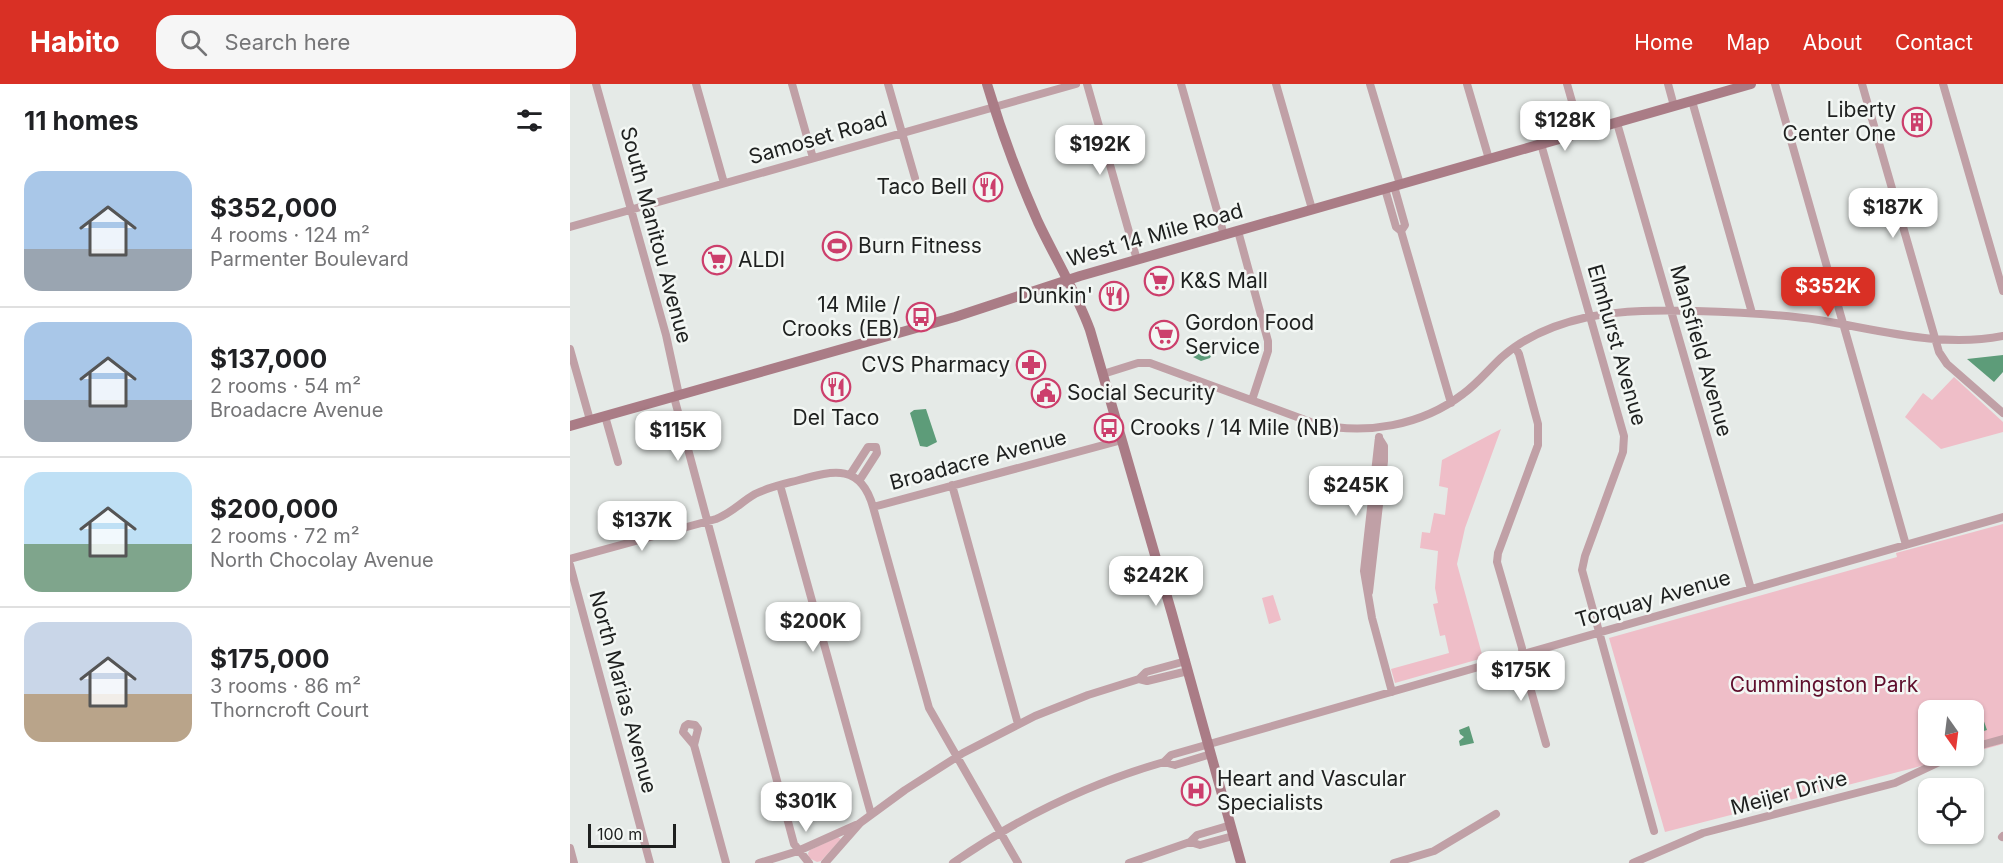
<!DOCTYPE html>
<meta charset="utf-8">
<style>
:root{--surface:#fff;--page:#f6f6f6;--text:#202124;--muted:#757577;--line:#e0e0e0;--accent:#d93025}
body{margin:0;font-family:Inter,sans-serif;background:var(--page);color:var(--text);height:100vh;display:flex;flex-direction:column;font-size:22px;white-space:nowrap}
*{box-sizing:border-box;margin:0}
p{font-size:20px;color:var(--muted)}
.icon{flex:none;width:33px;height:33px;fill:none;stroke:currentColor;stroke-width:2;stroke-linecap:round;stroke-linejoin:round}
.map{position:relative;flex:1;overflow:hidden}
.drawer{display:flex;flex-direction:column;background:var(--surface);width:570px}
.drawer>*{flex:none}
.needle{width:39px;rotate:166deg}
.fabs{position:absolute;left:1348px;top:616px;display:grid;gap:12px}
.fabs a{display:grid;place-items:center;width:66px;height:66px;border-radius:12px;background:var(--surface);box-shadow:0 2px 4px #0004;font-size:30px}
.scale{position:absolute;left:18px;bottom:15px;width:88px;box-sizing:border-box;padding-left:6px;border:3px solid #1e201f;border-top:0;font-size:16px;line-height:21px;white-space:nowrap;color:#1e201f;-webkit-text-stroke:4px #f3f7f4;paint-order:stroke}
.price{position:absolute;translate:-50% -51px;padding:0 14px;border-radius:12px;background:#fff;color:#222;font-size:20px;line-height:39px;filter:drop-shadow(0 2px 3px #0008)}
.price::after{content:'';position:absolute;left:50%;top:36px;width:18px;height:14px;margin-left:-9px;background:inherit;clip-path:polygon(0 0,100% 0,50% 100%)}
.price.current{background:var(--accent);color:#fff}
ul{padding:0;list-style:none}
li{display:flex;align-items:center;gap:18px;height:150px;padding:0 24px}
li+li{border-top:2px solid var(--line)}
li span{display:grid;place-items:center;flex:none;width:168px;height:120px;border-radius:18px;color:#555}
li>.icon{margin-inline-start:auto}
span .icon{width:72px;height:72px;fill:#fffc;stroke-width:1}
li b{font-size:26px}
h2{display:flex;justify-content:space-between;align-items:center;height:72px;padding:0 24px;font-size:26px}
header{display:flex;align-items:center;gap:36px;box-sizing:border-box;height:84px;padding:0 30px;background:var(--accent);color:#fff}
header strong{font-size:28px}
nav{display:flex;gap:33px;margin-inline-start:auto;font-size:21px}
.search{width:420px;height:54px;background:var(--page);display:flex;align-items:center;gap:15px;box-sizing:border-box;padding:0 21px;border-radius:18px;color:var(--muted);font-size:22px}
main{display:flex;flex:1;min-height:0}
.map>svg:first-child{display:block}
</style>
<header>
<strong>Habito</strong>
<div class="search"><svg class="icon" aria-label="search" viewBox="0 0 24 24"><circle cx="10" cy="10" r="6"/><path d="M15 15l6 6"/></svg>Search here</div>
<nav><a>Home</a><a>Map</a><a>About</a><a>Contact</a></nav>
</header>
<main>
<section class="drawer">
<h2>11 homes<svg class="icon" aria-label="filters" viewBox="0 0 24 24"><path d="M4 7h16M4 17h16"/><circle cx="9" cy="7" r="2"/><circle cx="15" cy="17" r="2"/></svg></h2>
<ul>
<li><span style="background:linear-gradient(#a9c7e8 65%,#9aa5b1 0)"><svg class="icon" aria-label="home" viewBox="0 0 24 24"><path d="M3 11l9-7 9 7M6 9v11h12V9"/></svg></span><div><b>$352,000</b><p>4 rooms · 124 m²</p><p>Parmenter Boulevard</p></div></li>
<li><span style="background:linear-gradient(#a9c7e8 65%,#9aa5b1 0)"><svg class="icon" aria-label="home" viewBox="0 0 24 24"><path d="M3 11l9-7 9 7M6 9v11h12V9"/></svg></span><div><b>$137,000</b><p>2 rooms · 54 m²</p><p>Broadacre Avenue</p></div></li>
<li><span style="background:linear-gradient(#bfe0f5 60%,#7fa58c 0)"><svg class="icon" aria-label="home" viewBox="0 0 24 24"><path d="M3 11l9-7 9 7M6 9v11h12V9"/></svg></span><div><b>$200,000</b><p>2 rooms · 72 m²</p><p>North Chocolay Avenue</p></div></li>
<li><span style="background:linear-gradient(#c9d6e8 60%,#b9a48a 0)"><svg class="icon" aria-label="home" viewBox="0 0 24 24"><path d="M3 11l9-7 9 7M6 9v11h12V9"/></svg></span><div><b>$175,000</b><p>3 rooms · 86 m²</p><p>Thorncroft Court</p></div></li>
</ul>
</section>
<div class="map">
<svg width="1433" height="779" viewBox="0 0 1433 779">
<rect width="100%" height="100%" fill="#e5eae7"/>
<!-- green -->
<path fill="#efbec8" d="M1384 293 1433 338V348L1371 365 1335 333 1353 309 1362 316Z
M931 345 895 444 887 480 913 574 825 599 821 585 879 569 875 551 870 552 863 520 868 519 865 504 868 467 850 464 852 448 860 449 864 429 875 431 878 404 869 402 872 376Z
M1433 440V660L1404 668V627H1359V672H1390L1095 748 1039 554 1327 473 1326 469Z
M703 511 711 536 699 540 692 514Z
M268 753 271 755 251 777 247 778 239 774 238 769 240 766Z"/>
<!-- water -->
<path fill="#5d9c79" d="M640 260 643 268 640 274 631 277 623 273 636 265Z
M1433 271V288L1424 298 1397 275Z
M356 325 367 358 357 363 350 362 340 329 344 326Z
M1396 623 1410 626 1417 646 1404 650V627H1390Z
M899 642 904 659 890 662 889 657 894 653 890 650 889 646Z"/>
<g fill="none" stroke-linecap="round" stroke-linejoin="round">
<!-- street -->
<path stroke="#c0a0a6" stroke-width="8" d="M26 0 96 251 109 311
M126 0 154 99
M222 0 243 74
M318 0 345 94
M517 0 567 176
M611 0 654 151
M706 0 742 125
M800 0 830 100
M897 0 919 75
M997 0 1011 49
M1098 0 1104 22
M1205 0 1336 461
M1292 0 1369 268 1377 280 1433 329
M1373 0 1433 207
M1122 17 1182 229
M1047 39 1181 505
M971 60 1054 352 1053 368 1015 472 1012 486 1084 747
M824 102 835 141 831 147
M815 105 826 143 831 147 881 319
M0 143 506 0
M668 147 698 257V267L682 316
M945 263 949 270 968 340V361L928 469 927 478 952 564 953 578 976 660
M0 265 20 336
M533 290 568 279H580L746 340C796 351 851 342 893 310 907 300 919 285 932 273 957 251 986 240 1018 233 1054 226 1090 226 1126 227 1167 228 1208 230 1249 236 1309 246 1371 264 1433 252
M104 313 224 760 239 779
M35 332 48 378
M809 353 794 487 802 534 822 608
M280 391 298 363H306L307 369 289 397
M210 401 301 730
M382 401 448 640
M303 423 359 624 448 779
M0 475 146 435C162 429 171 418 185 410 199 403 214 400 229 396 264 386 291 380 303 423L552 356
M0 481 80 779
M799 508 814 377V362L809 354
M569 595 577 597 618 587
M124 661 128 645 125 641 118 640 115 642 113 648 124 661 156 779
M1404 663 1433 655
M594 678 605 681 641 670
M1432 753 1433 752
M620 758 630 761 663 752
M0 764 4 779
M189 779 228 767 286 741
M255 779 290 739 335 706 393 669 465 632 518 611 569 595 576 588 616 577
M383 779C448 734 518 700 594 678L601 671 1433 433
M559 779 620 758 627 751 661 741
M824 779 864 767 926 730
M1063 779 1133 749 1325 699 1382 672"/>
<!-- secondary -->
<path stroke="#aa7c86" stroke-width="10" d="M417 0C431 47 448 93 468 138 485 174 506 208 520 246L602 530 671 779
M0 342 385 233 510 192 1181 0"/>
</g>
<!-- icons -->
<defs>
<g id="building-ring" transform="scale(1.5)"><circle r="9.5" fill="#f3f7f4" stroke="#cc3f6c" stroke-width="1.5"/><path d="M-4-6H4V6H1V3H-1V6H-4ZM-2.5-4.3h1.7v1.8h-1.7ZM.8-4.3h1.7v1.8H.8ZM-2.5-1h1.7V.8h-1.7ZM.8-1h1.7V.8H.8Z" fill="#cc3f6c"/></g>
<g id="restaurant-ring" transform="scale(1.5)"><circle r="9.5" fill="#f3f7f4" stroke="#cc3f6c" stroke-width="1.5"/><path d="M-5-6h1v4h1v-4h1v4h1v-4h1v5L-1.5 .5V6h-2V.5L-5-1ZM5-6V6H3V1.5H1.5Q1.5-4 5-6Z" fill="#cc3f6c"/></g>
<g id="stadium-ring" transform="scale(1.5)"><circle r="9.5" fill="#f3f7f4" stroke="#cc3f6c" stroke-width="1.5"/><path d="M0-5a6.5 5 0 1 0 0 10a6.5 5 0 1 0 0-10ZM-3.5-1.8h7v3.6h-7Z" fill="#cc3f6c"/></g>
<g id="supermarket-ring" transform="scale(1.5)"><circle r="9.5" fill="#f3f7f4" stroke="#cc3f6c" stroke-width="1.5"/><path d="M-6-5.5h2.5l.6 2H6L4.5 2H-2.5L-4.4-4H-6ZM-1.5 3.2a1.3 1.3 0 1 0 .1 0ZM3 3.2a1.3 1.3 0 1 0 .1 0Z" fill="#cc3f6c"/></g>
<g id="bus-ring" transform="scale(1.5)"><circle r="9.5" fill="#f3f7f4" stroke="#cc3f6c" stroke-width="1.5"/><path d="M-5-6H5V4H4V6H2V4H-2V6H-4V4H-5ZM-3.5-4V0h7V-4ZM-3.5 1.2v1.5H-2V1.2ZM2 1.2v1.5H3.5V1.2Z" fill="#cc3f6c"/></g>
<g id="pharmacy-ring" transform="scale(1.5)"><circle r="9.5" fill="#f3f7f4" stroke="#cc3f6c" stroke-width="1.5"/><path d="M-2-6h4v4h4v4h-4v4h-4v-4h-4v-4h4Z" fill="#cc3f6c"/></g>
<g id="civic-ring" transform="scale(1.5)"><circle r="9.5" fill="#f3f7f4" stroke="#cc3f6c" stroke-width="1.5"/><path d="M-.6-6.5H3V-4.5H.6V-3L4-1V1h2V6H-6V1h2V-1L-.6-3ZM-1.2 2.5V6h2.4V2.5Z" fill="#cc3f6c"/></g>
<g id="hospital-ring" transform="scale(1.5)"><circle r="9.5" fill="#f3f7f4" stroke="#cc3f6c" stroke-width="1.5"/><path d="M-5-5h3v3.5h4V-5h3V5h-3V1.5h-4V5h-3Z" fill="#cc3f6c"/></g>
</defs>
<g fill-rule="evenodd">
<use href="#building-ring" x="1347" y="38"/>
<use href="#restaurant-ring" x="418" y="103"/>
<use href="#stadium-ring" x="267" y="162"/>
<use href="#supermarket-ring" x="147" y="176"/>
<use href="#supermarket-ring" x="589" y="197"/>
<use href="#restaurant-ring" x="544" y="212"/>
<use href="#bus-ring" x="351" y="233"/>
<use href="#supermarket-ring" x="594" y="251"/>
<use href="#pharmacy-ring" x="461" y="281"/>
<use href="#restaurant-ring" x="266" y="303"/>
<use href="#civic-ring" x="476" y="309"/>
<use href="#bus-ring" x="539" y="344"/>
<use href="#hospital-ring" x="626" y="707"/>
</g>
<g text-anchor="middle" stroke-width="5" stroke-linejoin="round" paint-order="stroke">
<!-- poi labels -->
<g font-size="21" fill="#1e201f" stroke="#f3f7f4" text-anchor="start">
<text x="1326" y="33" text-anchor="end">Liberty<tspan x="1326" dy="24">Center One</tspan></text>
<text x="397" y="110" text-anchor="end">Taco Bell</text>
<text x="288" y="169">Burn Fitness</text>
<text x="168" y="183">ALDI</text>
<text x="610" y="204">K&amp;S Mall</text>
<text x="523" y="219" text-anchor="end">Dunkin'</text>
<text x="330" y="228" text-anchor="end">14 Mile /<tspan x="330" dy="24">Crooks (EB)</tspan></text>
<text x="615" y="246">Gordon Food<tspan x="615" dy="24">Service</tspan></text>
<text x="440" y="288" text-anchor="end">CVS Pharmacy</text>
<text x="497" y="316">Social Security</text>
<text x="266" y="341" text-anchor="middle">Del Taco</text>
<text x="560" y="351">Crooks / 14 Mile (NB)</text>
<text x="647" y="702">Heart and Vascular<tspan x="647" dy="24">Specialists</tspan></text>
</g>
<!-- street labels -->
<g font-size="21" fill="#1e201f" stroke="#f3f7f4">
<text transform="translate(248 54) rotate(-16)" y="7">Samoset Road</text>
<text transform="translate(86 151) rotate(75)" y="7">South Manitou Avenue</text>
<text transform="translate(585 151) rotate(-16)" y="7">West 14 Mile Road</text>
<text transform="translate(1047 261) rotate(74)" y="7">Elmhurst Avenue</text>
<text transform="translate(1131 267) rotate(74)" y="7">Mansfield Avenue</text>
<text transform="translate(408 376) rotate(-15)" y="7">Broadacre Avenue</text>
<text transform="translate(1083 515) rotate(-16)" y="7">Torquay Avenue</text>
<text transform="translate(53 608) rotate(75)" y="7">North Marias Avenue</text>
<text transform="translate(1219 709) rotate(-15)" y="7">Meijer Drive</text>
</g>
<!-- park labels -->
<g font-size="21" fill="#5f0e2c" stroke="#f3f7f4">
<text x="1254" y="608">Cummingston Park</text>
</g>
</g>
</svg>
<div class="fabs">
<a><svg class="needle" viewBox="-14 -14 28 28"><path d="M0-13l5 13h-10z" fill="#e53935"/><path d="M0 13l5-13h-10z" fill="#757577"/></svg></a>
<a><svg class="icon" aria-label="locate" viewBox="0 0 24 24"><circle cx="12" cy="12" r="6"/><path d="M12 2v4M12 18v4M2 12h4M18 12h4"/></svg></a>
</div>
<div class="scale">100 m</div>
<b class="price" style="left:995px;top:68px">$128K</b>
<b class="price" style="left:530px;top:92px">$192K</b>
<b class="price" style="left:1323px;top:155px">$187K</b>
<b class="price current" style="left:1258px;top:234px">$352K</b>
<b class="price" style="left:108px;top:378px">$115K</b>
<b class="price" style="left:786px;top:433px">$245K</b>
<b class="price" style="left:72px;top:468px">$137K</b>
<b class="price" style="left:586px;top:523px">$242K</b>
<b class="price" style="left:243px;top:569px">$200K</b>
<b class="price" style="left:951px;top:618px">$175K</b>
<b class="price" style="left:236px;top:749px">$301K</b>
</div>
</main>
